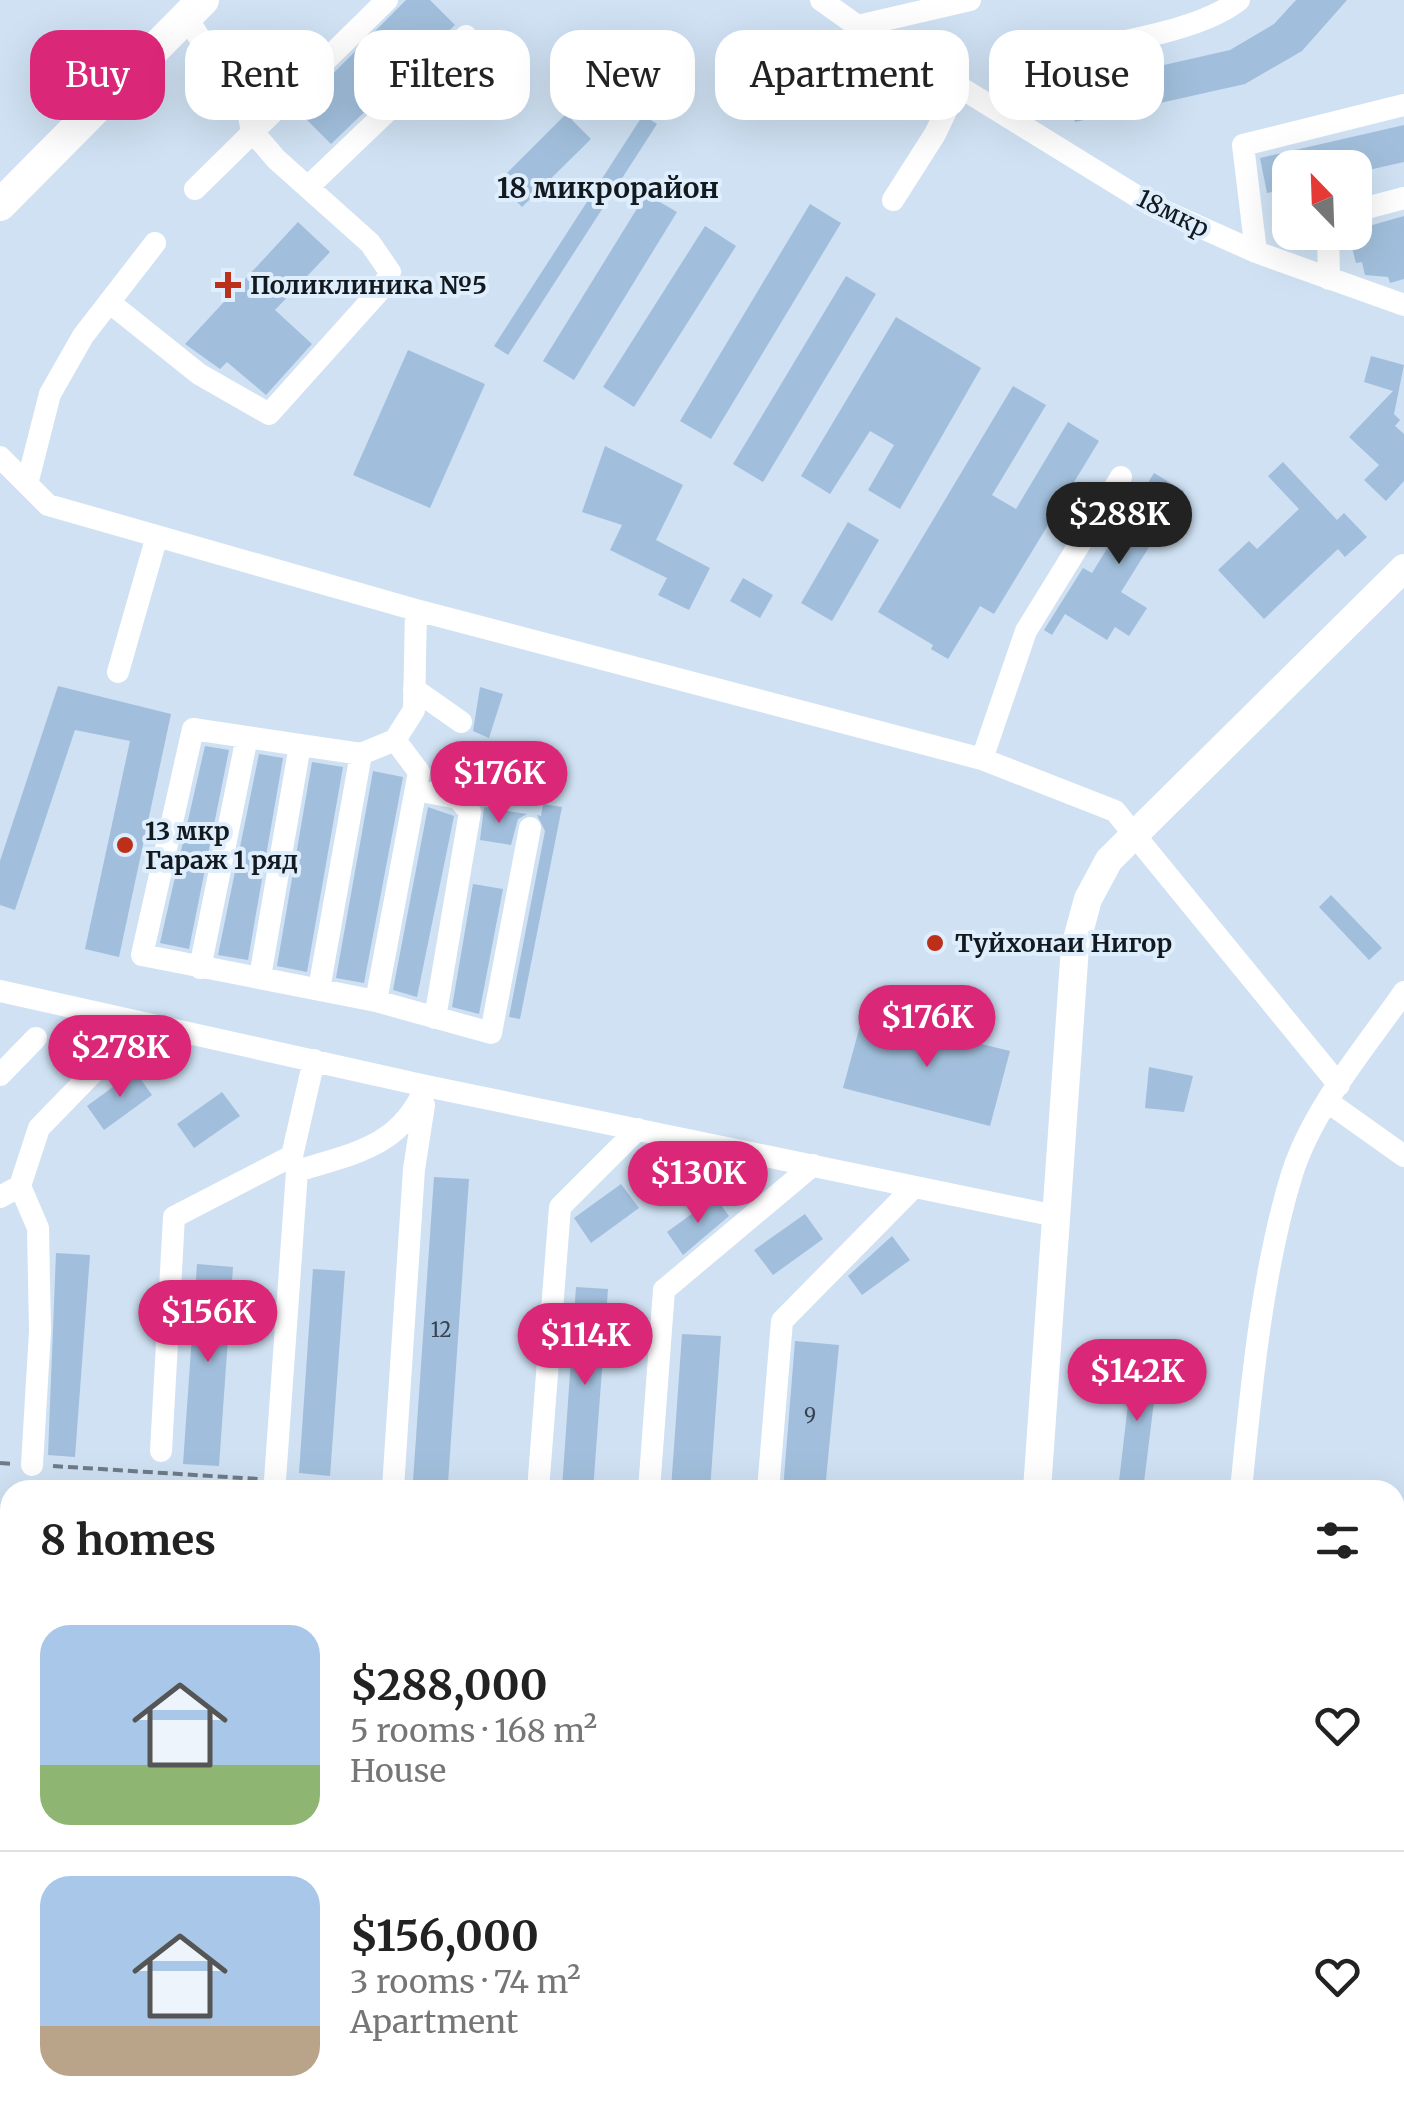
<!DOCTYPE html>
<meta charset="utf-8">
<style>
:root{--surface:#fff;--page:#f2f2f2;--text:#222;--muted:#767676;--line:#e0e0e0;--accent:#db2777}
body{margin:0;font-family:Merriweather,serif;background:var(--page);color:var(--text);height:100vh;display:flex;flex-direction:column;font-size:38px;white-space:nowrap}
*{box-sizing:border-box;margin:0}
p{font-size:32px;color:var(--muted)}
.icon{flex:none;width:55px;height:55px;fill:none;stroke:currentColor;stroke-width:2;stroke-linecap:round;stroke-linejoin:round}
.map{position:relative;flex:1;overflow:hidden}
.drawer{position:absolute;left:0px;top:1480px;width:1405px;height:642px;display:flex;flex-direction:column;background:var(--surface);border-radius:30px 30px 0 0;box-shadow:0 10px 40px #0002}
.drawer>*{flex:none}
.hud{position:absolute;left:30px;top:30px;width:1345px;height:90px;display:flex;gap:20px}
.needle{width:65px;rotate:337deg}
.fabs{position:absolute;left:1272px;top:150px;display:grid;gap:20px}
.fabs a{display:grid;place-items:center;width:100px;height:100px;border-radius:20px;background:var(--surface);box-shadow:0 10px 40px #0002;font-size:50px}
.price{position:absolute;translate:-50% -85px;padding:0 22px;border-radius:35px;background:var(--accent);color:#fff;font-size:32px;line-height:65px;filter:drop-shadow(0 2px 5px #0008)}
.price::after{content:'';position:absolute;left:50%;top:60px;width:30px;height:22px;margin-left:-15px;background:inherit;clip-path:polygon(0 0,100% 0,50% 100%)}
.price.selected{background:#222;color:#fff}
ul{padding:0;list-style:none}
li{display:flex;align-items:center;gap:30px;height:250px;padding:0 40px}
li+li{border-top:2px solid var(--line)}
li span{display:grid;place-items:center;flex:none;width:280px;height:200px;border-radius:30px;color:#555}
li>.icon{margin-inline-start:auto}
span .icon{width:120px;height:120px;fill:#fffc;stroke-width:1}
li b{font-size:42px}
h2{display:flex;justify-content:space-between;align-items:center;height:120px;padding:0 40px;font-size:42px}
.chip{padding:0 35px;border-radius:30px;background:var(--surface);box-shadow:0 10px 40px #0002;font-size:35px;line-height:90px}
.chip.selected{background:var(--accent);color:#fff}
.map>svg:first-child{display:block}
</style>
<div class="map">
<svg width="1404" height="2121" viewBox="0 0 1404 2121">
<rect width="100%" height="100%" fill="#cfe1f3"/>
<!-- water -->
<path fill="#7794af" d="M1404 1700V2121H1284L1286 2113 1395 2112V1723Z"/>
<!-- building -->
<path fill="#a1bfdc" d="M406 0H430L455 25 331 144 297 110Z
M1296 0H1347L1302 51 1245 84 1075 122 1067 87 1230 50 1274 24Z
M566 114 591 139 522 207 498 182Z
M643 115 657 124 508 355 494 346Z
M1404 125V162L1355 173V168H1290V188L1267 193 1260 158Z
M646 194 677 212 574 380 543 361Z
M810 204 841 223 711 439 680 421Z
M1404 216V279L1390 283 1388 277 1365 275 1362 262 1356 263 1348 232Z
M298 222 330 252 275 310 312 344 266 395 227 362 220 369 185 344Z
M705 226 736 246 634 407 603 387Z
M846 276 876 294 763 482 733 464Z
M896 317 981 368 900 509 868 490 894 445 870 431 830 494 801 476Z
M408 350 485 384 430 508 353 475Z
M1371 356 1404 365 1394 414 1400 420 1395 426 1404 434V481L1386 501 1364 480 1379 465 1349 437 1393 391 1364 382Z
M1013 386 1046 405 992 495 1016 509 1068 422 1099 441 994 614 980 606 948 659 931 649 933 645 878 612Z
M605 446 683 485 656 540 710 568 689 610 658 595 667 578 610 550 622 525 582 512Z
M1283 462 1337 520 1344 513 1367 537 1345 557 1338 549 1264 619 1218 570 1249 541 1257 549 1299 509 1268 476Z
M1154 473 1184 491 1121 592 1147 608 1129 636 1115 627 1107 640 1065 614 1052 635 1044 630 1083 568 1092 573Z
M848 522 879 540 832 621 801 603Z
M743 578 773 595 760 618 730 601Z
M58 686 171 714 119 957 85 949 130 741 75 730 15 910 0 905V861Z
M480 687 503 694 489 738 473 731Z
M205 746 229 750 189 949 160 943Z
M259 754 283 758 248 960 218 955Z
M312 762 343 767 307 972 277 966Z
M373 771 403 777 364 983 336 978Z
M543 804 562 807 520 1019 509 1017 545 831 537 815 541 816Z
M428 807 454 816 417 997 393 990Z
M484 807 527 814 518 819 511 845 480 840Z
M473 884 503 889 479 1014 452 1007Z
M1331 895 1382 948 1369 960 1319 907Z
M863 1015 1010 1051 990 1126 843 1088Z
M1149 1067 1193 1076 1184 1112 1145 1108Z
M135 1071 152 1095 104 1130 87 1106Z
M222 1092 240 1116 194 1148 177 1124Z
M434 1177 469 1179 448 1483 413 1481Z
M621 1184 639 1208 591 1243 574 1218Z
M715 1197 729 1216 683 1255 667 1232Z
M805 1214 823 1239 773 1275 754 1250Z
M892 1236 910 1260 862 1295 848 1276Z
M56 1253 90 1255 75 1457 48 1455Z
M197 1264 233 1267 219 1466 183 1464Z
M313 1269 345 1271 330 1476 299 1473Z
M576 1287 608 1289 593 1490 562 1488Z
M682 1334 721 1336 710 1490 671 1489Z
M795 1341 839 1345 825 1490H783Z
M1124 1365 1158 1369 1143 1490H1118L1128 1404 1120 1403Z"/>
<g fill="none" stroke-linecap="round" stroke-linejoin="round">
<!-- path -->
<path stroke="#6f7b87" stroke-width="4" stroke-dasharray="10 5" stroke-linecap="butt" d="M0 1463 13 1464
M53 1466 258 1479
M297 1482 372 1486
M412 1489 437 1490"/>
<!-- minor -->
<path stroke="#fff" stroke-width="22" d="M821 0 922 72 958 86 1151 205 1256 252 1404 305
M858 26 970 0
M1066 53C1115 42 1201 31 1239 0
M308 187 466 36
M195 189 387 0
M893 200 935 134 958 86
M1355 211 1404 198
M1328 232 1329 279
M1256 252 1243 145 1404 105
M109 302 199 374 269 414 383 287 390 272 370 243 276 159 252 131 248 112 186 17
M0 457 48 505 416 610 982 759 1115 811 1339 1085
M27 484 50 394 83 336 155 243
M118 672 157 536
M414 689 461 722
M361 754 193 729 142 955 376 1001 491 1033 530 828
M982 759 1026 631 1121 477
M416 790 458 798 470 812 435 1018
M200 968 247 737
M260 977 300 745
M319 989 361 754 395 740 414 710 416 610
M0 991 426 1086 1056 1216
M376 1001 419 772 395 740
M0 1075 36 1038
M1328 1102 1404 1156
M20 1186 38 1228 40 1331 32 1465
M0 1197 20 1186 39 1128 139 1025
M161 1451 174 1217 292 1156 314 1060
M275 1480 297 1171C355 1153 401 1147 426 1086
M393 1488 414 1169 424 1105
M538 1490 560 1207 638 1129
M649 1490 664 1290 813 1165
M768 1490 782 1321 914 1187
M1241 1490C1251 1389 1262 1271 1292 1174 1313 1108 1365 1048 1404 992
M0 1837 10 1841
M0 1950 10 1941
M0 2089 10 2090
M575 2112 576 2121
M706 2112V2121
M118 2121 119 2112
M286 2121 287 2112
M421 2121V2112
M822 2121 823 2112
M1194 2121V2112"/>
<!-- major -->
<path stroke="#fff" stroke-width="28" d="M1037 1490 1075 947 1088 899 1109 860 1404 568
M991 2121 992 2112"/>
<!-- highway -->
<path stroke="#fff" stroke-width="32" d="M0 205 203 0"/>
</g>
<!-- markers -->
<g fill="#bc301a" stroke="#dfeefc" stroke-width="4">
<path d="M223 270h10v10h10v10h-10v10h-10v-10h-10v-10h10z"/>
<circle cx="125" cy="845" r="10"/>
<circle cx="935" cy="943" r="10"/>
</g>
<g text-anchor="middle" stroke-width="8" stroke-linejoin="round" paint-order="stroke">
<!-- number labels -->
<g font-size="20" fill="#36424e">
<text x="441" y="1337">12</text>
<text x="810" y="1423">9</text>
</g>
<!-- street labels -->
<g font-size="25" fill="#12191f" stroke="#dfeefc">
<text transform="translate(1173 213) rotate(26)" y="9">18мкр</text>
</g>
<!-- poi labels -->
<g font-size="25" font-weight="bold" fill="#12191f" stroke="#dfeefc" text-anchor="start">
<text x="250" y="294">Поликлиника №5</text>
<text x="145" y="840">13 мкр<tspan x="145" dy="29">Гараж 1 ряд</tspan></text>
<text x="955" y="952">Туйхонаи Нигор</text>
</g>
<!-- neighbourhood labels -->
<g font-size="28" font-weight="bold" fill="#12191f" stroke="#dfeefc">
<text x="608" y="198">18 микрорайон</text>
</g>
</g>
</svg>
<div class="fabs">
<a><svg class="needle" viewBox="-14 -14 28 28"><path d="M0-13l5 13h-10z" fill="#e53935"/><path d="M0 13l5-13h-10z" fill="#767676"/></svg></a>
</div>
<b class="price selected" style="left:1119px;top:567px">$288K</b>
<b class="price" style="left:499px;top:826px">$176K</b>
<b class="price" style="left:927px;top:1070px">$176K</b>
<b class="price" style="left:120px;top:1100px">$278K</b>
<b class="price" style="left:698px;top:1226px">$130K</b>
<b class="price" style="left:208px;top:1365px">$156K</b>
<b class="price" style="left:585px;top:1388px">$114K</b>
<b class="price" style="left:1137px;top:1424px">$142K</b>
<div class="hud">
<a class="chip selected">Buy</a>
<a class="chip">Rent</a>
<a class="chip">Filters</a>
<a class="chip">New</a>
<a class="chip">Apartment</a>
<a class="chip">House</a>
</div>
<section class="drawer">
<h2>8 homes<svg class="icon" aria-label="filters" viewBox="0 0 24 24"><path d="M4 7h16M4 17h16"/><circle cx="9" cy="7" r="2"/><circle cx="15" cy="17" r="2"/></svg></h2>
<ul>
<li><span style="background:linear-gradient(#a9c7e8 70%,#8fb573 0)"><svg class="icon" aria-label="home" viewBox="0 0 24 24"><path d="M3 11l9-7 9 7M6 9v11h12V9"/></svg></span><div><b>$288,000</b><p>5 rooms · 168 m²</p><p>House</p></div><svg class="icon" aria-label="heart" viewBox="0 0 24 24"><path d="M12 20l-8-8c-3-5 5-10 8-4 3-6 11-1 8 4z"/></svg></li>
<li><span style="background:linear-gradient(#a9c7e8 75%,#b9a48a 0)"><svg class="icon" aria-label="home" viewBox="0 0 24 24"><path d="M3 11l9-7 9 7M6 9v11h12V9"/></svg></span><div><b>$156,000</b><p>3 rooms · 74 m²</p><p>Apartment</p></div><svg class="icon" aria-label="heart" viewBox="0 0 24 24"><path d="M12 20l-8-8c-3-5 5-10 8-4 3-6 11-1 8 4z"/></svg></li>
</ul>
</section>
</div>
